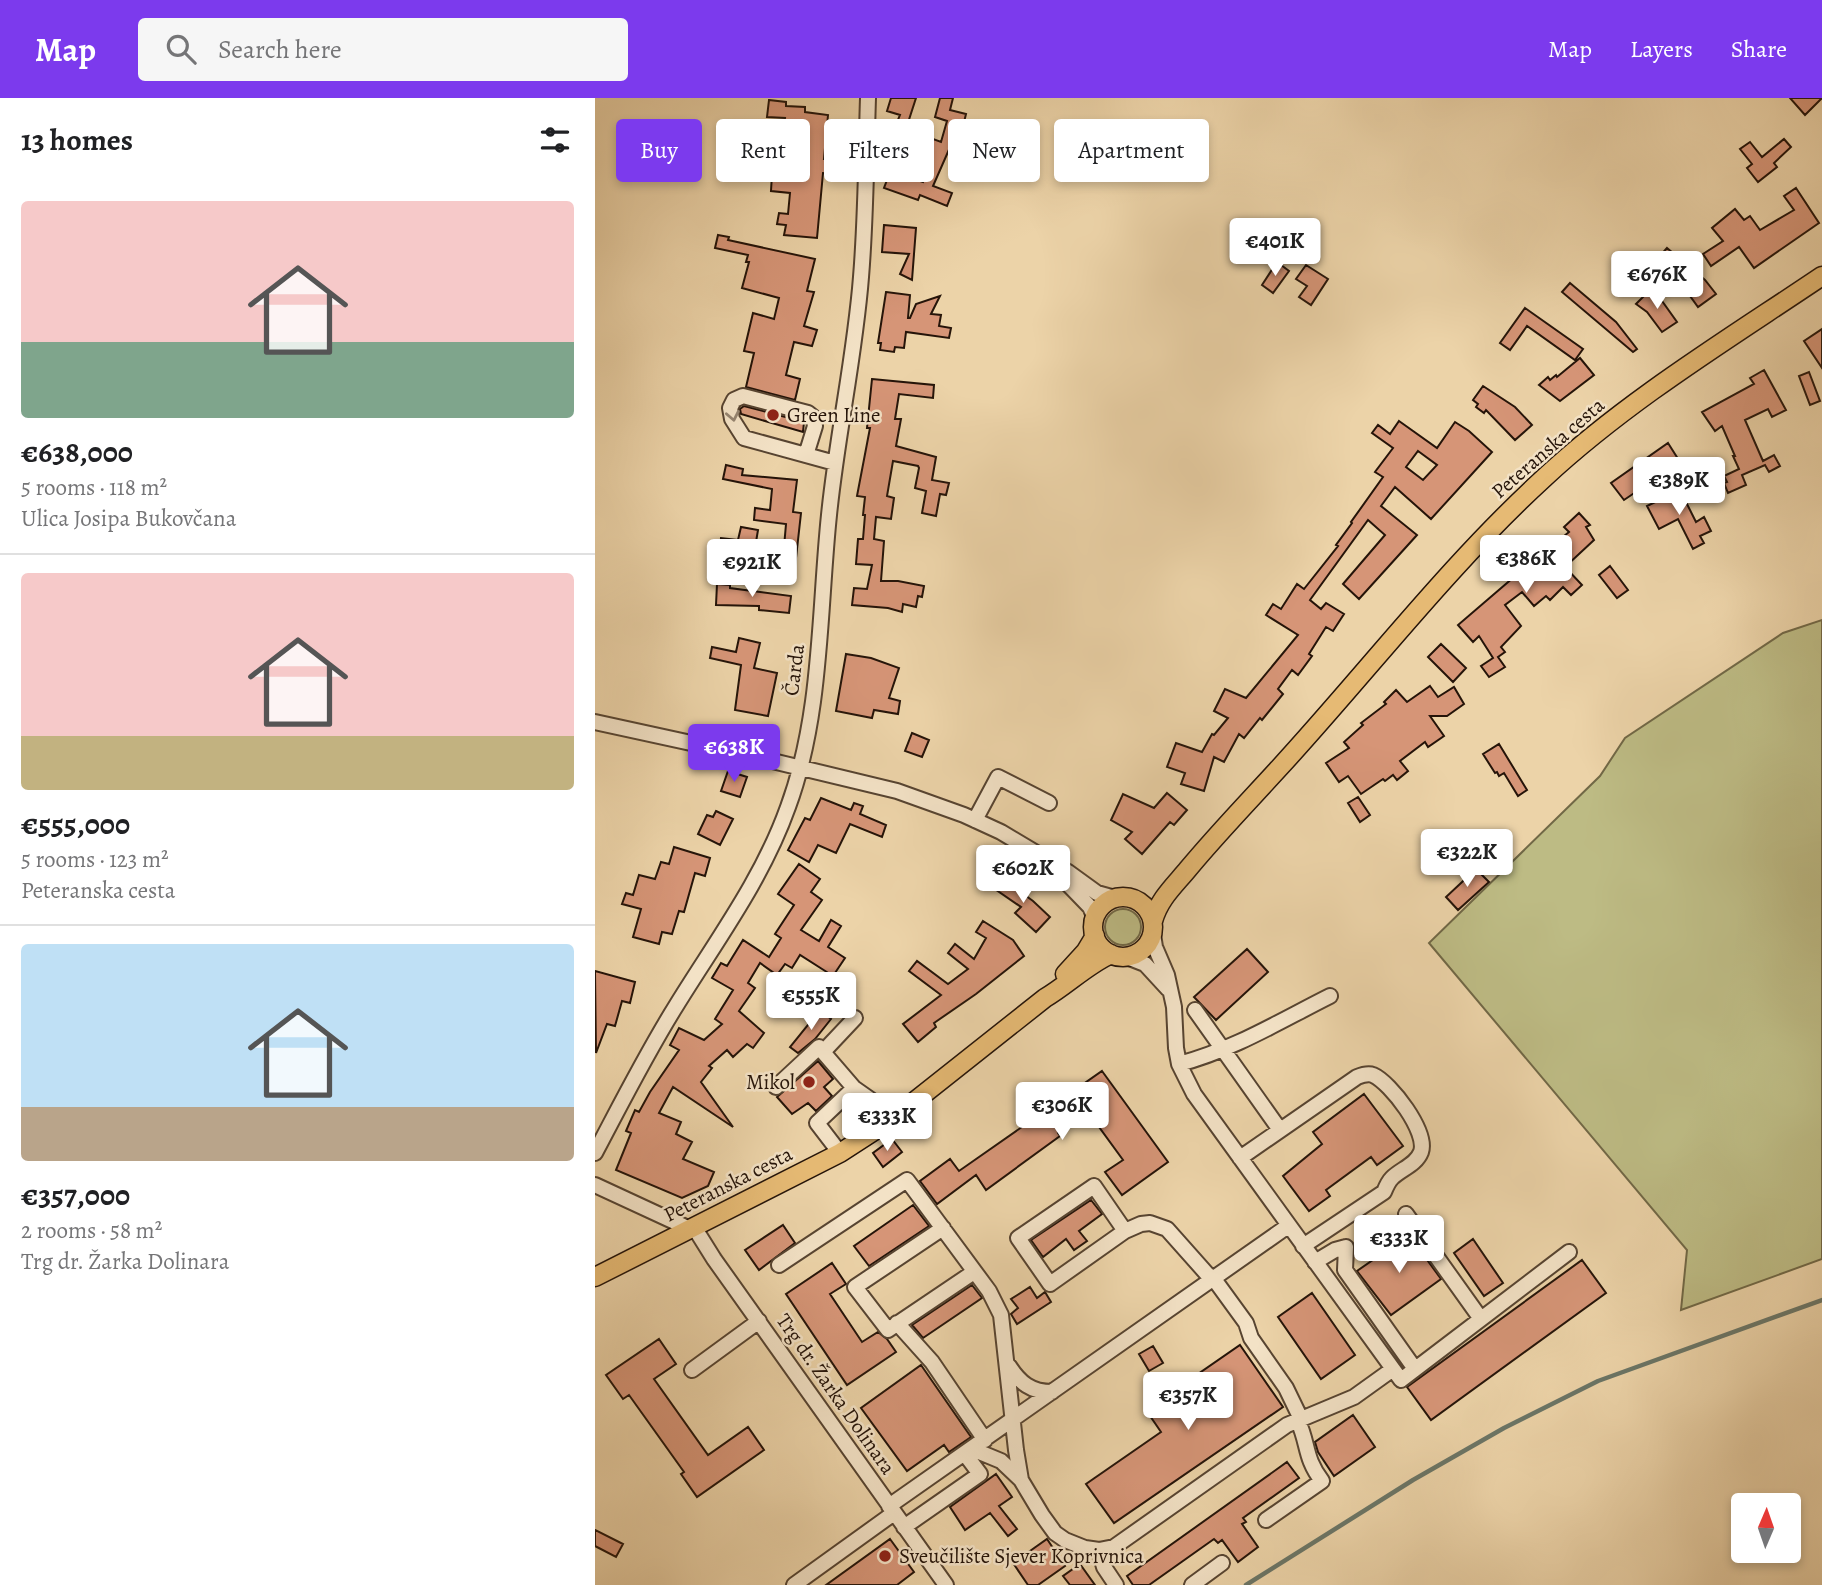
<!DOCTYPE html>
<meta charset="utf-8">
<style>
:root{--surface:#fff;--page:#f6f6f6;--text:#202124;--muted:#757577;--line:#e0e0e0;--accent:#7c3aed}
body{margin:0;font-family:Alegreya,serif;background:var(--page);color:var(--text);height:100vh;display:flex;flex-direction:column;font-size:26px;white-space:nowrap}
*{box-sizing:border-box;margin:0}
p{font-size:23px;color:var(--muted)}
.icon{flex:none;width:38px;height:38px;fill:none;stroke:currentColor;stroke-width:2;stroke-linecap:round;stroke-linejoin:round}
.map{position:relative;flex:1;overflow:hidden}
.details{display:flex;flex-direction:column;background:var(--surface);width:595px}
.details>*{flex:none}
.hud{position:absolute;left:21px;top:21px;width:665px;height:63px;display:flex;gap:14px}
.needle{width:46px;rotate:2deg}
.controls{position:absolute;left:1136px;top:1395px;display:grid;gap:14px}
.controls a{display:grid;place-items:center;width:70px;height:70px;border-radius:7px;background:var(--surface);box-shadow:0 4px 10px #0003;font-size:35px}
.price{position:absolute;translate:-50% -60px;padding:0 16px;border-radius:7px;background:#fff;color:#222;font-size:23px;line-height:46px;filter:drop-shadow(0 2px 4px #0008)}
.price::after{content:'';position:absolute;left:50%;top:42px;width:21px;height:16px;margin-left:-10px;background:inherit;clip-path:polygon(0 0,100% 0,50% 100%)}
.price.current{background:var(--accent);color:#fff}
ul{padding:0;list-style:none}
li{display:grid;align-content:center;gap:14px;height:371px;padding:0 21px}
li+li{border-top:2px solid var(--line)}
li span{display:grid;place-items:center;height:217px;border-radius:7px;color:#555}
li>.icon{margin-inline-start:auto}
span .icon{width:126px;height:126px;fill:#fffc;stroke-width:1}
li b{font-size:30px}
h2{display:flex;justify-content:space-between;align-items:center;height:84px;padding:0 21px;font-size:30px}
.tag{padding:0 24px;border-radius:7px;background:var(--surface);box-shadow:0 4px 10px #0003;font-size:24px;line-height:63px}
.tag.current{background:var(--accent);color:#fff}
header{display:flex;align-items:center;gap:42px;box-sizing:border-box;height:98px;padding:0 35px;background:var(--accent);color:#fff}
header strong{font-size:33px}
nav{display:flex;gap:38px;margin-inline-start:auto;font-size:24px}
.search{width:490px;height:63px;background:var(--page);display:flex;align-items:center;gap:18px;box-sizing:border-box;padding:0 24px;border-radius:7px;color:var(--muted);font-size:26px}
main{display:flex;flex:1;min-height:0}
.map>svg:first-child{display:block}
</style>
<header>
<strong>Map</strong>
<div class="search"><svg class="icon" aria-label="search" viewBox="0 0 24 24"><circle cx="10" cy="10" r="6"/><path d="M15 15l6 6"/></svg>Search here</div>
<nav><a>Map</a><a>Layers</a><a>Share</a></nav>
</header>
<main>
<section class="details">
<h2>13 homes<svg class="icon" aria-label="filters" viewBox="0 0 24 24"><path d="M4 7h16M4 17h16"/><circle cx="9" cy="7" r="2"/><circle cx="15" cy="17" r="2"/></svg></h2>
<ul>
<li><span style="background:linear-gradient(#f6c9c9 65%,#7fa58c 0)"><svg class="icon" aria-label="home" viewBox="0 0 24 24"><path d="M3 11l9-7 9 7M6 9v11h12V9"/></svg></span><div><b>€638,000</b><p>5 rooms · 118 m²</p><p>Ulica Josipa Bukovčana</p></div></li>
<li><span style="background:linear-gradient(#f6c9c9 75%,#c2b280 0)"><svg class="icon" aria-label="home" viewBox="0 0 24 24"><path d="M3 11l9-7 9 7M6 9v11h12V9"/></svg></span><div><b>€555,000</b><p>5 rooms · 123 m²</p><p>Peteranska cesta</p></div></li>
<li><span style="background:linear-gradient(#bfe0f5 75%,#b9a48a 0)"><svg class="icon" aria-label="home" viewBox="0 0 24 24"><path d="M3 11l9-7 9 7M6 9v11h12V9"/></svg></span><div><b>€357,000</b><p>2 rooms · 58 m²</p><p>Trg dr. Žarka Dolinara</p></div></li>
</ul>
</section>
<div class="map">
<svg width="1227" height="1487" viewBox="0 0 1227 1487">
<rect width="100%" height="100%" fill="#ecd3a8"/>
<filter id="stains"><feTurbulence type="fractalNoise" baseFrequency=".00286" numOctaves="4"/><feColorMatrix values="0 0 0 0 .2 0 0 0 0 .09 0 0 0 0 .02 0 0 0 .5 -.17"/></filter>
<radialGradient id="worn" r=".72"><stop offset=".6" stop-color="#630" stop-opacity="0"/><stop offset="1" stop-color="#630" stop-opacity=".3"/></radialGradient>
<!-- green -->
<path fill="#bdbb84" stroke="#716846" stroke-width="2" d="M1227 522V1161L1086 1212 1092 1152 834 845 1005 678 1030 640 1188 535Z
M510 829a18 18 0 1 1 36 0a18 18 0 1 1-36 0Z"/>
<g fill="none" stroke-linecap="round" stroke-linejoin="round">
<!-- stream -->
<path stroke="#6b7667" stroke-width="4.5" d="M651 1487 818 1382 909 1330 1003 1283 1227 1202"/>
</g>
<!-- building -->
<path fill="#d69577" stroke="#251409" stroke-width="2" fill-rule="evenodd" d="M296 0H321L311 31 346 44 352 23 340 19 345 0H358L355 12 371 16 363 49 356 47 338 88 357 95 352 108 325 97 323 102 289 90 302 56 291 51 305 17 292 13ZM316 55 336 64 328 84 307 77Z
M1195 0H1227L1210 17Z
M174 2 191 4V8L210 9V14L233 17 229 61 255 62 254 77 228 75 222 140 189 137 191 127 182 126 184 115 193 116 195 95 176 93 177 76 160 72 167 38 187 42 190 20 172 19Z
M1189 41 1196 49 1179 65 1182 69 1163 84 1152 70 1157 66 1145 51 1155 44 1167 59Z
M1201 90 1224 125 1159 170 1144 149 1116 168 1108 156 1128 143 1117 130 1140 111 1149 122 1155 118 1165 132 1199 112 1189 98Z
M289 127 321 130 317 182 305 176 314 156 287 154Z
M123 137 134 139 133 142 220 161 212 193 219 194 209 228 222 232 217 248 199 244 191 277 205 281 200 302 151 289 159 255 149 253 158 215 179 221 184 200 147 190 154 164H151L153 157 120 150Z
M1072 150 1110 182 1121 196 1103 209 1090 191 1097 186 1064 159Z
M682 164 694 173 678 195 667 187Z
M711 167 733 181 716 207 704 199 712 188 701 181Z
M975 185 1021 224 1042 251 1038 254 967 194Z
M1054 193 1067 203 1082 224 1067 234 1052 214 1041 206Z
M291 194 315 197 313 220H315L321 206 345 198 336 216 346 217 344 228 356 230 354 240 311 234 309 250 300 249 299 254 285 252 286 245H283Z
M930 210 988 251 980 262 932 228 915 252 905 245Z
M1227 231V270L1209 243Z
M985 260 999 277 965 303 944 287 953 279 955 282 961 277 962 279Z
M1169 272 1191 312 1177 319 1173 311 1150 322 1168 363 1179 357 1185 368 1174 374 1170 367 1147 377 1151 387 1133 395 1129 385 1132 384 1129 378 1144 371 1138 358H1140L1127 328 1120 333 1107 314 1159 286 1155 280Z
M1214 274 1225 303 1215 307 1204 278Z
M277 281 339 287 338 300 304 296 300 321H306L301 348 341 359 337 382 354 385 351 397 345 396 341 418 327 415 331 393 320 390 324 370 323 368 298 363 292 398 299 400 296 421 281 419 279 441 289 443 286 483H303L329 488 327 499 323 498 321 509 308 506 307 514 293 510 257 507 259 490 272 491 277 467 261 466 263 441H268L270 417H268L270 399 262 398 275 330H272Z
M888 288 920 309 937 327 920 342 891 312 889 315 881 309 883 306 878 302Z
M149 308 209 324 208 334 146 316 145 311Z
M804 323 842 350 860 324 874 333 897 354 836 421 800 389 786 408 822 437 764 501 748 486 790 437 773 422 715 502 726 511 731 505 749 516 738 533 731 529 714 556 717 558 703 577 697 572 683 591 688 596 667 622 665 620 649 640 644 636 629 664 619 659 609 693 586 686 590 675 572 669 581 645 607 654 617 636 619 637 633 620 619 613 630 591 651 600 703 537 671 517 678 506 686 511 702 486 709 491 743 448 741 447 757 425 756 424 788 379 780 374 798 350 777 335 783 327 795 336ZM823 353 842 367 828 382 811 369Z
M1073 345 1085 364 1029 402 1016 385Z
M131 367 148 371 147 377 202 382 198 414 206 415 200 469 172 466 171 475 116 465 118 454 124 455 126 440 143 442 146 429 163 432 161 444 189 449 191 426 159 422 160 410 175 412 177 391 128 381Z
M1085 392 1101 424 1109 419 1116 433 1105 438 1109 445 1098 451 1083 421 1064 431 1052 408Z
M984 415 995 427 991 429 999 442 970 469 987 487 976 497 968 489 955 502 951 498 939 508 927 494 910 507 926 528 906 549 910 554 903 559 910 569 894 579 886 568 898 560 884 538 878 544 863 527 926 473 933 482 966 451 971 443 968 439 974 434 969 429Z
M1015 468 1033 492 1022 500 1004 477Z
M122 486 135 487V490L196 498 194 515 164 512V508L121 507Z
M144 540 165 545 159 570 182 575 173 618 140 612 146 567 115 560 117 549 141 554Z
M846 546 871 570 858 584 833 559Z
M251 556 276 560 304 570 294 600 305 603 303 616 279 612 277 620 241 613Z
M835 588 843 599 859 589 869 606 852 618H835L849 638 833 649 830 644 805 663 813 673 802 682 798 677 790 683 788 681 766 696 753 678 744 684 731 665 754 650 749 644 768 627 766 625 791 606 789 604 801 592 812 604Z
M317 635 334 642 327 659 310 653Z
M904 646 932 692 923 698 909 675 904 678 902 674 900 675 888 656Z
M133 673 152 679 145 699 126 693Z
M572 695 592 712 579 727 575 724 547 756 530 741 537 734 516 722 528 696 559 710Z
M763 699 775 717 765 724 753 705Z
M226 700 256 712 259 705 268 708 265 716 291 727 287 739 255 726 241 755 223 747 214 764 193 752 210 720 215 722Z
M121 713 138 721 125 747 103 736 112 717 118 719Z
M79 749 115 760 110 778 100 775 89 814 84 813 77 836 67 834 64 846 38 839 46 811 27 806 31 795 38 797 44 777 60 781 66 764 74 766Z
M204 766 225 781 216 794 227 802 206 832 224 843 236 822 246 828 233 849 250 860 238 878 205 857 197 870 190 866 182 877 165 865 153 885 160 890 144 913 169 935 158 950 152 946 138 959 132 952 114 968 117 970 106 984 138 1029 78 989 64 1015 86 1024 81 1036 97 1044 88 1061 119 1074 113 1088 87 1100 21 1072 36 1035 31 1033 40 1012 44 1014 55 994 84 952 75 947 84 930 109 942 127 926 120 921 138 892 117 880 126 865 132 868 148 842 174 859 186 840 180 836 199 807 183 796Z
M881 771 894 784 863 812 851 799Z
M405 779 438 803 455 819 441 834 420 815 426 809 397 789Z
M388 823 418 842 429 858 381 896 339 925 341 929 323 944 308 926 346 897 314 873 322 863 353 886 373 871 353 855 360 846 379 861 391 840 381 834Z
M652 851 673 874 621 922 599 899Z
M0 873 40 884 35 905 27 903 20 928 12 926 1 955Z
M225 912 236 921 220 941 203 955 195 949Z
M223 963 238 981 229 989 237 998 221 1013 213 1005 197 1016 182 999Z
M507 973 573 1064 527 1097 510 1074 528 1062 493 1014 463 1035 465 1038 391 1092 381 1077 342 1106 325 1083 355 1061 364 1073Z
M769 996 808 1048 782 1067 776 1059 731 1092 735 1098 714 1113 688 1078 727 1046 718 1034Z
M297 1041 307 1054 288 1069 278 1055Z
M496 1102 507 1116 484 1133 492 1143 479 1152 471 1141 448 1159 436 1142Z
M318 1107 334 1128 274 1168 259 1148Z
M188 1127 200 1145 164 1172 150 1152Z
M814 1137 846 1181 796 1217 762 1173Z
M878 1141 908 1185 889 1198 859 1155Z
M987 1162 1011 1195 836 1322 812 1289Z
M237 1165 251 1186 235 1196 267 1244 283 1234 292 1241 301 1254 252 1287 191 1196Z
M377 1187 387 1200 328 1240 317 1227Z
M435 1189 442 1200 450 1194 456 1204 422 1226 416 1216 423 1210 416 1201Z
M717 1195 760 1257 726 1281 683 1219Z
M64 1241 81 1266 59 1281 113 1357 153 1329 169 1352 102 1399 86 1376 89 1374 34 1297 28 1301 11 1277Z
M645 1247 688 1309 519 1425 491 1386 566 1334 551 1312Z
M558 1248 568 1265 554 1273 544 1256Z
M326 1267 376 1339 354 1354 349 1347 312 1373 266 1310Z
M758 1317 780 1349 739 1378 723 1354 720 1344Z
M692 1364 704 1380 648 1420 651 1424 647 1426 663 1449 643 1464 627 1442 623 1445 619 1441 554 1487H538L532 1478Z
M401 1376 417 1399 404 1408 422 1431 413 1438 395 1415 370 1432 355 1409Z
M0 1432 28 1446 21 1459 0 1448Z
M295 1441 319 1474 302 1487H231Z
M452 1441 470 1468 443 1487H433L418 1465Z
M485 1466 500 1487H475L468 1478Z"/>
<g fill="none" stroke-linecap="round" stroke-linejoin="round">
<!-- minor casing -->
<g stroke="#574431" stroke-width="18">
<path id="minor" d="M211 357 220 328 218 319 213 315 148 298 139 302 135 310 137 321 149 340 240 365
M0 624 165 660 302 693 369 717 406 734 473 774 502 795 520 800
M380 722 403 679 454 705
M466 779 495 809 500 820
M532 859 550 866 573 891
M600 912 685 1032
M584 966C638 952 685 923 735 898
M181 989 224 949 228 954
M259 990 228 954 260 920
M0 1055C26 1006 51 956 81 908 121 843 167 782 193 709 227 617 224 513 234 417 242 337 260 258 266 179 271 119 271 60 273 0
M245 1055 222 1025 259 990 286 1009 296 1022
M645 1060 762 979C767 977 773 975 778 977 796 985 833 1034 826 1054 821 1067 806 1071 797 1080 794 1083 791 1089 789 1094L708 1148
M0 1087 95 1131
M811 1116 886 1221
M99 1129 119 1161 351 1487
M348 1130 260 1189 293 1232 379 1174
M530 1133 499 1088 423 1140 455 1186 530 1133 546 1126 555 1125 572 1131 612 1176 619 1181 651 1225 656 1240 691 1290 706 1321
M751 1149 750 1172 820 1271
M720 1164 740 1152 751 1149
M184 1167 312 1082 394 1193 406 1217 421 1352 426 1382 447 1417 460 1435 470 1442 490 1450 504 1452 519 1449 692 1327 759 1299 798 1271 599 996 584 966 581 950 579 909 572 877 560 849 558 836
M302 1225 337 1264 390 1342
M414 1268C425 1285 436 1294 457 1294
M798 1271 806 1282 974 1154
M97 1272 164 1223
M377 1351 406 1363 425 1381
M294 1408 693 1128
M671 1422 727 1383C709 1359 714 1347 703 1323
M309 1429 385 1376 370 1356
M504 1452 509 1469 521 1487
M199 1487 299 1415
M597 1487 627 1465"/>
</g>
<!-- major casing -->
<g stroke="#251409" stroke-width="21">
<path id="major" d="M498 829a30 30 0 1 1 60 0a30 30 0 1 1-60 0Z
M558 823C564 801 579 788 593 771 622 736 654 703 685 669 773 573 853 468 949 380 1033 302 1132 242 1227 178
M470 876 491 853 500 838
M0 1179 245 1055 296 1022 450 900C472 887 492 867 516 856"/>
</g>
<!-- minor -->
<use href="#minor" stroke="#f3e2c6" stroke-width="14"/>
<!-- major -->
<use href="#major" stroke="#e6ba74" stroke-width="18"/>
</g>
<!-- one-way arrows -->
<defs><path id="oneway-chevron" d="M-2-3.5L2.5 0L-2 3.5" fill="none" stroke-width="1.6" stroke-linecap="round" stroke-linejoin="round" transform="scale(1.75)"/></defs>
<use stroke="#968571" href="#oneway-chevron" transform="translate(138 318) rotate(79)"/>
<!-- markers -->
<g fill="#8f2418" stroke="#f3e2c6" stroke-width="2.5">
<circle cx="178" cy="317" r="7"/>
<circle cx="214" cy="984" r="7"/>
<circle cx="290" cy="1458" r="7"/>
</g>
<g text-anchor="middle" stroke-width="5" stroke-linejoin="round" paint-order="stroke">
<!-- poi labels -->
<g font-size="21" fill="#251409" stroke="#f3e2c6" text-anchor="start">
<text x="192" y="324">Green Line</text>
<text x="200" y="991" text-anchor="end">Mikol</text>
<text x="304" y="1465">Sveučilište Sjever Koprivnica</text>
</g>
<!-- street labels -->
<g font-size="21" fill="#251409" stroke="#f3e2c6">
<text transform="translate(953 350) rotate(-41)" y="7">Peteranska cesta</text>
<text transform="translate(199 572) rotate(-83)" y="7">Čarda</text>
<text transform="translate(133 1086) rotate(-27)" y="7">Peteranska cesta</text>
<text transform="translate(241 1296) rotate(55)" y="7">Trg dr. Žarka Dolinara</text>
</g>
</g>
<rect width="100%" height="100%" filter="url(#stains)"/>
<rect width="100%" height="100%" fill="url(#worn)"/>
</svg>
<div class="controls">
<a><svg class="needle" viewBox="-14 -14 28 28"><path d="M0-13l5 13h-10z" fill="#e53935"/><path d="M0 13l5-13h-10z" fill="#757577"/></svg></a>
</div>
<b class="price" style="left:680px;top:180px">€401K</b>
<b class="price" style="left:1062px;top:213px">€676K</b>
<b class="price" style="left:1084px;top:419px">€389K</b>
<b class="price" style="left:931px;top:497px">€386K</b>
<b class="price" style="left:157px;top:501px">€921K</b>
<b class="price current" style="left:139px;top:686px">€638K</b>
<b class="price" style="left:872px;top:791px">€322K</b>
<b class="price" style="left:428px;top:807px">€602K</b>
<b class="price" style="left:216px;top:934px">€555K</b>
<b class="price" style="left:467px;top:1044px">€306K</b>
<b class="price" style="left:292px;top:1055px">€333K</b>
<b class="price" style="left:804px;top:1177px">€333K</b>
<b class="price" style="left:593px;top:1334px">€357K</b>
<div class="hud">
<a class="tag current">Buy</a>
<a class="tag">Rent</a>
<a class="tag">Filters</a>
<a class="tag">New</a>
<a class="tag">Apartment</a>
</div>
</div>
</main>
